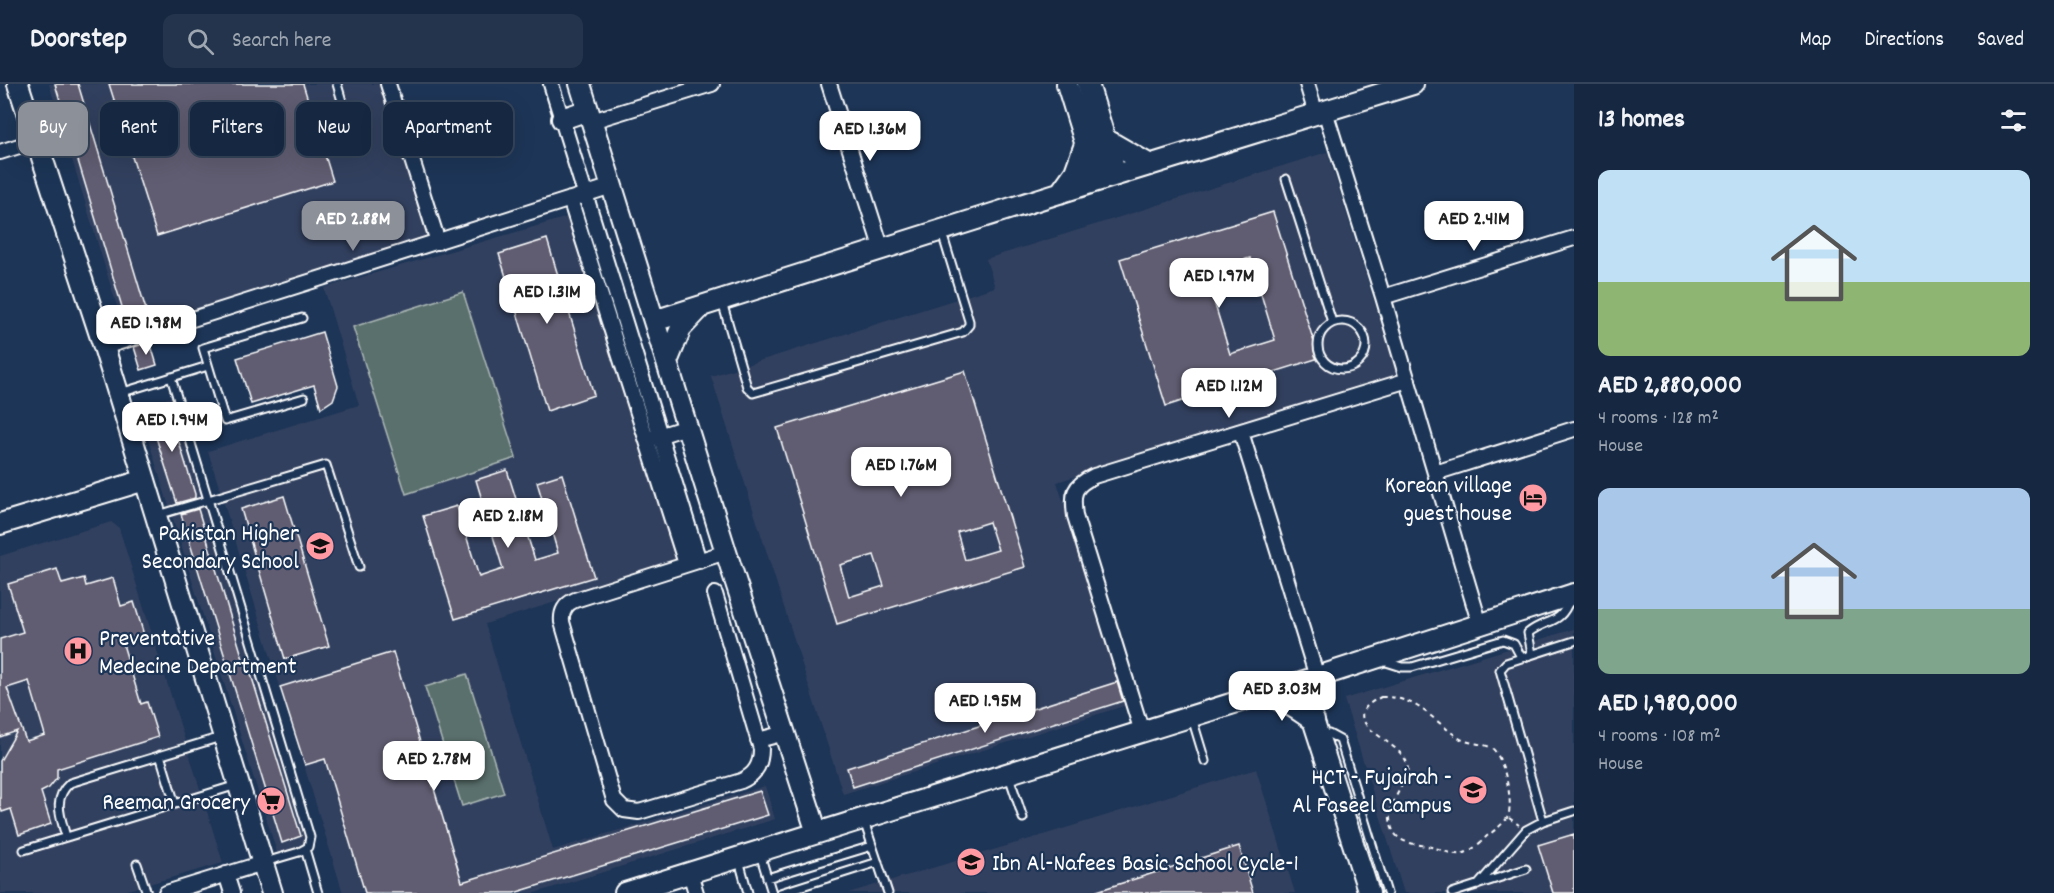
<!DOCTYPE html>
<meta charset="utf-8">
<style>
:root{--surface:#162841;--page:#23344c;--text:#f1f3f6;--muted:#9ea6b1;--line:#35445a;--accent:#8c9099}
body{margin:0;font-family:Dekko,sans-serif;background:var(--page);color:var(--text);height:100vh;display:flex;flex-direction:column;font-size:22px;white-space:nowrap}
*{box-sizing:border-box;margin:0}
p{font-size:20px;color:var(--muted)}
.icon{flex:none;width:33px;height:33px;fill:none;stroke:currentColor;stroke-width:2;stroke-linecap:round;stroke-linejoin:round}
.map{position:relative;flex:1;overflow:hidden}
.sheet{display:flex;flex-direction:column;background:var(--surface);width:480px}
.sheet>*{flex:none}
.banner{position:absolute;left:18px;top:18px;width:570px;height:54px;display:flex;gap:12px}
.price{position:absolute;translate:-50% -51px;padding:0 14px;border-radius:12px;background:#fff;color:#222;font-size:20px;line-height:39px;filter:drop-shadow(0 2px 3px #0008)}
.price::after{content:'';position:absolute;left:50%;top:36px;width:18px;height:14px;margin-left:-9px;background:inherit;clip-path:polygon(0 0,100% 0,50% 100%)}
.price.current{background:var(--accent);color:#fff}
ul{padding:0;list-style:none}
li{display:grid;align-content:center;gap:12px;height:318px;padding:0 24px}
li span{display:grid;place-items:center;height:186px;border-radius:12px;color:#555}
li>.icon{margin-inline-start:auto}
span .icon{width:108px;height:108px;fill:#fffc;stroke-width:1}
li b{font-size:26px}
h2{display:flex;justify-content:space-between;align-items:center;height:72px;padding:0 24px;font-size:26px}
.chip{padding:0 21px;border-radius:12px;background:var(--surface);box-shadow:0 6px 24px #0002,0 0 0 2px var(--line);font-size:21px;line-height:54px}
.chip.current{background:var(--accent);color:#fff}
header{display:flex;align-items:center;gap:36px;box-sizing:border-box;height:84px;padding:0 30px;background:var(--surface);border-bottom:2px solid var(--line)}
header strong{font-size:28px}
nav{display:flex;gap:33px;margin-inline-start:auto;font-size:21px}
.search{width:420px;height:54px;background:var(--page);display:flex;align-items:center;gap:15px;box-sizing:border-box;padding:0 21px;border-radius:12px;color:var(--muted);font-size:22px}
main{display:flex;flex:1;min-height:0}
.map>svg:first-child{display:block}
</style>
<header>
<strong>Doorstep</strong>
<div class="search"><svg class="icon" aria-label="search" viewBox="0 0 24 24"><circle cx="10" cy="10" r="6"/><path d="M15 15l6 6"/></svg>Search here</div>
<nav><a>Map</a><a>Directions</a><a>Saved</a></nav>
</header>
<main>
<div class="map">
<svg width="1574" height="809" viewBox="0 0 1574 809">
<rect width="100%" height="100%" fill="#1d3557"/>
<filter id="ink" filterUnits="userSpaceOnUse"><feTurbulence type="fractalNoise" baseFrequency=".0167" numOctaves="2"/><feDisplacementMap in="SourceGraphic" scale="12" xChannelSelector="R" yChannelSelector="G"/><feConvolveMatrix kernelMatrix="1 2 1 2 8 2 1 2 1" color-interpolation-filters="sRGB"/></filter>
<g filter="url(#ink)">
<!-- built -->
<path fill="#31415f" d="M49 0H383L431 154 159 238V245L127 255Z
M1327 68 1397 291 1057 398 1127 621 843 710 711 292 995 203 986 175Z
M571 132 677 480 485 540 553 766 765 702 775 735 535 809H343L208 367 359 321 324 204Z
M172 313 310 761 278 772 138 323Z
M111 438 119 444 223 779 117 809H0V472Z
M1574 545V809H1404L1344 615Z
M1256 685 1295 809H848L1040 752Z"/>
<!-- green -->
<path fill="#5a706c" stroke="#acb8b6" stroke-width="1.5" d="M463 208 516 374 406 410 353 243Z
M467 590 504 709 462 722 425 603Z"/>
<!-- building -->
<path fill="#615c71" stroke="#fff" stroke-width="1.5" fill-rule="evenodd" d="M55 0H78L150 239 129 246Z
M109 0H303L333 97 157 152Z
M1273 128 1319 274 1166 322 1120 175ZM1250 174 1275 256 1230 270 1205 188Z
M547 155 594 311 547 327 499 170Z
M322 248 338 302 333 316 321 324 314 301 251 320 237 274Z
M150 258 157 281 141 286 134 263Z
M965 287 1025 483 837 540 777 344ZM989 438 998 466 965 476 957 448ZM874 471 884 502 849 513 840 481Z
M167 319 195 410V414L177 419 147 325Z
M507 386 535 476 558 469 537 398 562 390 594 493 455 535 423 432 457 422 479 493 503 485 476 396Z
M284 412 329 562 285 575 241 425Z
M198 425 246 585 249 584 301 752 282 759 181 430Z
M57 485 62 500 84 494 86 502 113 494 121 522 134 518 144 551 122 557 141 620 147 618 158 653 57 685V694L49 704 41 708 51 740 19 751 11 725 2 728 0 721V677L17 647 0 653V555L23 548 8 500ZM29 597 45 651 26 657 7 604Z
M393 568 462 798 760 707 768 731 514 809H365L325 675 305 681 280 603Z
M1117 598 1123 617 853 703 847 684Z
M1574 750V809H1553L1538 761Z
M1239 762 1253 809H1098L1097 807Z"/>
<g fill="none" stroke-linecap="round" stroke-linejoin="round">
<!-- lane casing -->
<g stroke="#fff" stroke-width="11">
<path id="lane" d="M337 0 351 48
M1286 95 1332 238
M722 218 747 303 753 309 963 248 969 241V237L942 149
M302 234 203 264 225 337 304 314
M1318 261a24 24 0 1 1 48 0a24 24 0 1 1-48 0Z
M171 293 310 753 308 763 299 768 265 778
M120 309 208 282
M158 431 326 381 359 483
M1532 570 1528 549C1547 534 1560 542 1570 515
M1383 577 1402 583H1412L1503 556 1514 560 1521 573
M1192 634 1205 677
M1321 652 1329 650 1340 656 1387 809
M160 671 175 720
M1009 692 1023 734
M864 737 888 809
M1543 737 1500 586 1506 579 1574 557
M66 753C61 733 52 715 70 699L221 653
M305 765 318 809
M24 766 237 701
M760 770 772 809
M739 776 748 809
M137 780 147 809
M767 794 872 762
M1478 801 1526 746 1543 737 1574 727
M780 809 878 778
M1452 809 1526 785"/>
</g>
<!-- street casing -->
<g stroke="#fff" stroke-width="18">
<path id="street" d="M388 0 438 158
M551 0 699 477
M829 0 882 166
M1307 0 1316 30
M1325 27 1383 213 1480 541
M592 37 712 0
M0 68 35 57
M570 115 686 480
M1383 213 1574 154
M104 263 612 102
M1241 348 1317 593
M652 354 687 343
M1435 389 1574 345
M715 510 761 665C761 681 755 691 741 697L639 728 624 726 614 716 562 538C561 528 565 520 575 516L726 468
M1142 648 1075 432C1072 409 1073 402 1094 392L1408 296
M758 656 785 649
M690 789 696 809
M226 790 232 809
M166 809 263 779"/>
</g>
<!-- secondary casing -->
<g stroke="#fff" stroke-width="24">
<path id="secondary" d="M18 0 104 263 272 809
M580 0 726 468 817 749
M1067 0 1097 97
M1088 0 1116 91
M562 35 588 26
M1105 55 1150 81
M1060 109 1075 88 1085 60
M654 237 1097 97 1413 0
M667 278 681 244 700 224
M0 440 145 396
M1314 594 1308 607V620L1369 809
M1261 610C1282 614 1297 625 1314 637
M625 809 1314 594 1574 510"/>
</g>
<!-- path -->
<path stroke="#fff" stroke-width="2" stroke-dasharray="4.5 4.5" stroke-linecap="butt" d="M1381 613C1417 612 1431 635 1459 654 1469 661 1484 658 1493 665 1504 675 1515 721 1507 734 1502 741 1494 747 1487 752 1480 759 1471 768 1461 770 1451 771 1443 766 1435 764 1415 758 1393 763 1390 735 1388 716 1412 694 1407 679 1398 654 1330 638 1381 613Z
M1509 734 1519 741"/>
<!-- lane -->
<use href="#lane" stroke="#1d3557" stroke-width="7"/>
<!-- street -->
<use href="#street" stroke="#1d3557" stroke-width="14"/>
<!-- secondary -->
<use href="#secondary" stroke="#1d3557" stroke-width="20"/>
</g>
</g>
<!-- icons -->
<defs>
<g id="hotel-disc" transform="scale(1.5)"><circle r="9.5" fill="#ff9aa2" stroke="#1d3557"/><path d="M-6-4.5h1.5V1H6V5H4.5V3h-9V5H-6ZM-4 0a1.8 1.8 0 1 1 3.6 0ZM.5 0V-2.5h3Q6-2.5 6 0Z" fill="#111"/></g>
<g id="school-disc" transform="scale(1.5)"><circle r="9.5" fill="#ff9aa2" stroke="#1d3557"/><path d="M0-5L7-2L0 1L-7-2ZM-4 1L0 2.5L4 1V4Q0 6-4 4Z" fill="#111"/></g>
<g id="hospital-disc" transform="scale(1.5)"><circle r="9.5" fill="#ff9aa2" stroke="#1d3557"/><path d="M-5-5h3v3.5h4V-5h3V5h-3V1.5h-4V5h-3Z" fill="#111"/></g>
<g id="university-disc" transform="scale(1.5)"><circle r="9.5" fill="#ff9aa2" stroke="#1d3557"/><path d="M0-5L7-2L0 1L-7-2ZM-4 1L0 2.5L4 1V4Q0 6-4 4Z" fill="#111"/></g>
<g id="supermarket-disc" transform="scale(1.5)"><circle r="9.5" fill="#ff9aa2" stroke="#1d3557"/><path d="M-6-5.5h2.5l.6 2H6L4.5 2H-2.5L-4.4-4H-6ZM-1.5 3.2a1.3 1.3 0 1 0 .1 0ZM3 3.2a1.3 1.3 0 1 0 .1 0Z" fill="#111"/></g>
</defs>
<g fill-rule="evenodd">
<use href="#hotel-disc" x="1533" y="414"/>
<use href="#school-disc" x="320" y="462"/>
<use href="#hospital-disc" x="78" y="567"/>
<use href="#university-disc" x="1473" y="706"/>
<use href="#supermarket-disc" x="271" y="717"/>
<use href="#school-disc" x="971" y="778"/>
</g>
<g text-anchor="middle" stroke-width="4.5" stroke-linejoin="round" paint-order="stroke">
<!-- poi labels -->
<g font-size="24" fill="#fff" stroke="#1d3557" text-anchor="end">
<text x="1512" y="408">Korean village<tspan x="1512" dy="28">guest house</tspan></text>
<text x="299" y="456">Pakistan Higher<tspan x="299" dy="28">Secondary School</tspan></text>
<text x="99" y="561" text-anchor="start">Preventative<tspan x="99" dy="28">Medecine Department</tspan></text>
<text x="1452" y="700">HCT - Fujairah -<tspan x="1452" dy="28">Al Faseel Campus</tspan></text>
<text x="250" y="725">Reeman Grocery</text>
<text x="992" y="786" text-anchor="start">Ibn Al-Nafees Basic School Cycle-1</text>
</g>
</g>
</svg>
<b class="price" style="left:870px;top:78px">AED 1.36M</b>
<b class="price current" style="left:353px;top:168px">AED 2.88M</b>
<b class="price" style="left:1474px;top:168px">AED 2.41M</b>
<b class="price" style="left:1219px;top:225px">AED 1.97M</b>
<b class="price" style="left:547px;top:241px">AED 1.31M</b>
<b class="price" style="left:146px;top:272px">AED 1.98M</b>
<b class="price" style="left:1229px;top:335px">AED 1.12M</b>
<b class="price" style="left:172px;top:369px">AED 1.94M</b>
<b class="price" style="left:901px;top:414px">AED 1.76M</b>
<b class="price" style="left:508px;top:465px">AED 2.18M</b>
<b class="price" style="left:1282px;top:638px">AED 3.03M</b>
<b class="price" style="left:985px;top:650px">AED 1.95M</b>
<b class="price" style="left:434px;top:708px">AED 2.78M</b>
<div class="banner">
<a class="chip current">Buy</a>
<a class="chip">Rent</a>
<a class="chip">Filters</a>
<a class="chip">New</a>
<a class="chip">Apartment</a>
</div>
</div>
<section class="sheet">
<h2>13 homes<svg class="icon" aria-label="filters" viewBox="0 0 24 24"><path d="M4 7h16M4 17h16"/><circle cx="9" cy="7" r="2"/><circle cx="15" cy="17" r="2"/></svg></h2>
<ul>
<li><span style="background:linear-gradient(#bfe0f5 60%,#8fb573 0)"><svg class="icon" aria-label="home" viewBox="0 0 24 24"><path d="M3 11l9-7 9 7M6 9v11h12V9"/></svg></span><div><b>AED 2,880,000</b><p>4 rooms · 128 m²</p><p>House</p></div></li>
<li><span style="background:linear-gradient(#a9c7e8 65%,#7fa58c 0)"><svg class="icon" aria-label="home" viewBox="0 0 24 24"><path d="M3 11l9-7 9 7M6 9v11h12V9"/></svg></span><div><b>AED 1,980,000</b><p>4 rooms · 108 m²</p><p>House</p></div></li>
</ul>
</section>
</main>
